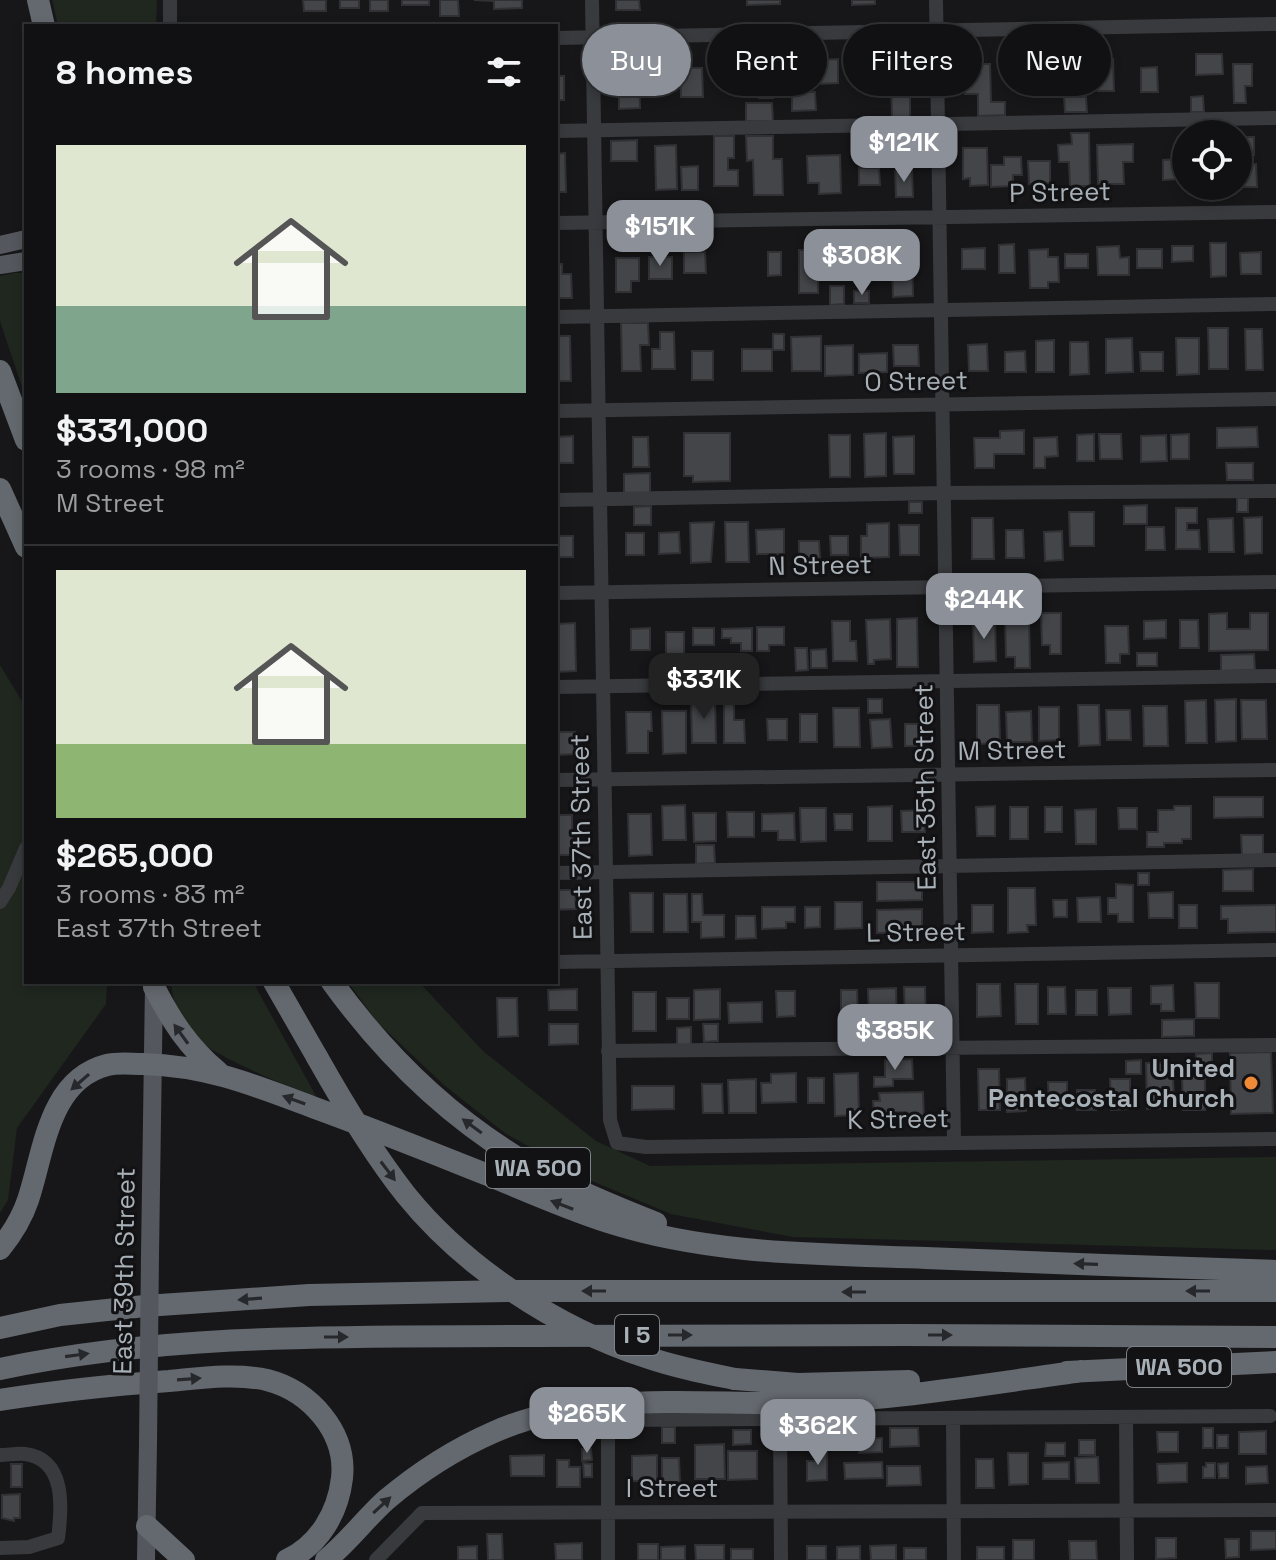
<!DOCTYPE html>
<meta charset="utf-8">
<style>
:root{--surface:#111113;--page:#1a1a1c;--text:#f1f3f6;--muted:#9c9da0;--line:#303133;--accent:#8c9099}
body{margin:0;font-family:"Space Grotesk",sans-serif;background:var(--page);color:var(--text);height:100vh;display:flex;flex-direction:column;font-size:30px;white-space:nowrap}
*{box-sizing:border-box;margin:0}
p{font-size:26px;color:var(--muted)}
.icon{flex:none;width:44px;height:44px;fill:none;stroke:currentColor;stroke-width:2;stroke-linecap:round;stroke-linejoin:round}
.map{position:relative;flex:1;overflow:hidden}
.side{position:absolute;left:24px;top:24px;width:534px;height:960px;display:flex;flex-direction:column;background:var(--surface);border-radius:0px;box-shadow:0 4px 12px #0003,0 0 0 2px var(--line)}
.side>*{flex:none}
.top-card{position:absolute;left:582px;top:24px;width:574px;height:72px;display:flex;gap:16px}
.tools{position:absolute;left:1172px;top:120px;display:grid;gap:16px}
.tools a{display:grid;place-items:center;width:80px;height:80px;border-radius:50%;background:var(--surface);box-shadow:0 4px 12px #0003,0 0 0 2px var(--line);font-size:40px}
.price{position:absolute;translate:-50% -68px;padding:0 18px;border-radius:16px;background:var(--accent);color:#fff;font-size:26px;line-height:52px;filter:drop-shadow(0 2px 4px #0008)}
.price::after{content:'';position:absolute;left:50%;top:48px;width:24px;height:18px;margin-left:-12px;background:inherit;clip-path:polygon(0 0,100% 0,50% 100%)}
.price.selected{background:#222;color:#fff}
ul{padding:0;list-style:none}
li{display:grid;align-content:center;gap:16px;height:424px;padding:0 32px}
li+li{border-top:2px solid var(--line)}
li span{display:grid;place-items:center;height:248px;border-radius:0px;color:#555}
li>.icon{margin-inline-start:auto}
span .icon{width:144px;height:144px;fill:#fffc;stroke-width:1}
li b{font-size:34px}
h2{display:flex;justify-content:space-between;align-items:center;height:96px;padding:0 32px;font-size:34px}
.chip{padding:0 28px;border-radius:36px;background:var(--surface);box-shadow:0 4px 12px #0003,0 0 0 2px var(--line);font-size:28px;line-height:72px}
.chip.selected{background:var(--accent);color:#fff}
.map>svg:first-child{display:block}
</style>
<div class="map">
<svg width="1276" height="1560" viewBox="0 0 1276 1560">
<rect width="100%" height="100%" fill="#171719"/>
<!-- green -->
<path fill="#1f271f" d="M52 0H157L156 26H58Z
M14 273H26V399L0 321V276Z
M0 665 26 708V982H107L106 1004 17 1128 8 1200 0 1213Z
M171 982H253L316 1096C294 1091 203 1050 191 1035 178 1019 173 1001 171 982Z
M348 982H419L483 1051 596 1141 650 1166 1276 1157V1250L793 1237 671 1214 592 1181 506 1134 444 1085 377 1022Z"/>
<!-- building -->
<path fill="#434549" stroke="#313135" stroke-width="2" d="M303 0H326V11H304Z
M340 0H359V8H340Z
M370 0H388V11H370Z
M402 0H429V5H402Z
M440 0H458L459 16H440Z
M474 0H522V8L494 9V1Z
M616 0H639L640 10H616Z
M747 0H780V4L747 5Z
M852 0H875V4L852 5Z
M1196 54H1222L1223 74 1196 75Z
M838 59V83L821 84 820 60Z
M1062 59H1079V90H1063Z
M1098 59H1113L1114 91H1098Z
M1046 60 1047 96H1030V61Z
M965 64H990L991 102H1005V115L978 116V94H965Z
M1233 64H1252V86H1245L1246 103H1234Z
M619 65H639L640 108 619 109Z
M1157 67 1158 92H1141V68Z
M680 68H702L703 97H681Z
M721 68H740V86H721Z
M649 71H671V91H649Z
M759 74 773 75V98H759Z
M891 74H910V117L892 118Z
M556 76H564V100H556Z
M792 88H802V92H815L816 110 792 111Z
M1203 96 1204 112H1191V97Z
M1064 97H1086L1087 112H1065Z
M746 103H772L773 121H746Z
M1071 133H1089L1090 186H1070L1069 162H1059L1058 145 1072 144Z
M714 136H734V158H728V170H738V186H714Z
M746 136H773V159H782L783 195H754L753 160 747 161Z
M1238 137H1254V155L1238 156Z
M637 140V161H611V141Z
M1133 144V162H1123L1124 184H1098L1097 145Z
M676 145 677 189 656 190 655 146Z
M963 148H987L988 185 970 186V178L963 179Z
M565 153 566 192H556V154Z
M840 155 841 193 819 194V183H808L807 156Z
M1004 157H1021L1022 175H1013V186L991 187V165H1004Z
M1180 159V179L1163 180V160Z
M1028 161H1050V183L1029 184Z
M1256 164 1257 187H1216L1238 186V165Z
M698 166V190H682L681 167Z
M859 168H879L880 185H859Z
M912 170 913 197H896L895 171Z
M1210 243H1226V276L1211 277Z
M1014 244 1015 273H999V245Z
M1119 246 1120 258 1129 257V275H1098L1097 247Z
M1172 246H1193V261L1172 262Z
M878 248V271L856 272 855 249Z
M985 248V269H962V249Z
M1048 249V257H1058L1059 282H1048V288H1030L1029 250Z
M1137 249H1162V268H1137Z
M799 250H818V293H799Z
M825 251H849L850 280H825Z
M684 252H705L706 273H684Z
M768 252H781V275L768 276Z
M1261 252V274H1241L1240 253Z
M912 254 913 296 893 297 892 255Z
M1065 254H1088V268H1065Z
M649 257H672V279H649Z
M616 258H639V281H631V292H616Z
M556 264H562V274H571L572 298H556Z
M830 286H844V304L830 305Z
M854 291H869V303H854Z
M621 323H648L649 345H640L641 371H622Z
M1208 328H1228V369H1209Z
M1245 329H1262L1263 370H1246Z
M660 332H674L675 369H652V349H660Z
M773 334H784V350H773Z
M556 336H570L571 381H556Z
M821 336V371H792L791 337Z
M1132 338 1133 372 1106 373V339Z
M1176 338H1199V374L1177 375Z
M1054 340V372H1036V341Z
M1070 342H1088L1089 374 1070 375Z
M987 344 988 371H969L968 345Z
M853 345V375L825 376V346Z
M893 345H918L919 366H894Z
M742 349H772V371H742Z
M692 351H713V380H692Z
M1025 351 1026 372H1005V352Z
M1140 352H1163V371H1141Z
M887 353V372L859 373V354Z
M1257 427 1258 447 1217 448V428Z
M1024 430V454H994V468H975L974 438H1000V431Z
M684 433H730V481L693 482V476H684Z
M886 433V476L865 477 864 434Z
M1094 434V461H1077V435Z
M1099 434H1121L1122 459H1100Z
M1189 434V459H1171V435Z
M829 435H850V477H830Z
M1166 435 1167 461 1141 462V436Z
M573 436V463H556V437Z
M914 436V474H894L893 437Z
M633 437H648L649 467H633Z
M1057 437 1058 456 1045 457V468H1034V438Z
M1226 463H1253V480H1227Z
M650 473V494H624V474Z
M1237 498H1248V512H1237Z
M909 502H922V513H909Z
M1147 505V524H1124V506Z
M651 506V525H634V507Z
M1176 508H1197V523H1187V530H1199L1200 549H1176Z
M1069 512H1094V546H1070Z
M1262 517V553L1245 554 1244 518Z
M972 518H993L994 559H972Z
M1233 518 1234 552H1209L1208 519Z
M714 522 711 562 691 563 690 523Z
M725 522H748L749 562H726Z
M889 523V557L861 558V536H867V524Z
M899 525H919V555H900Z
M1146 527H1164L1165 550H1146Z
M784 529V554H757L756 530Z
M1006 530H1023L1024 558H1006Z
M1062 531 1063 560 1045 561 1044 532Z
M679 532 680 553 659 554V533Z
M626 533H644V555H626Z
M556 536H573V557H556Z
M830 536H848V555H831Z
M799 541H819L820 558H799Z
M1041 613H1061V654H1050V645H1042Z
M1227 613V629H1250V613H1268V650L1209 651V614Z
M1029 616 1030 668H1015V657H1006L1005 617Z
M917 618 918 667H897V619Z
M890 619 891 659 874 660V664H868L866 620Z
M995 620 996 661 974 662 973 621Z
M1166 620V638L1144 639V621Z
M1180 620H1198L1199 648H1180Z
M832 621H850V641H856L857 661H833Z
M575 623 576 671 556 672V624Z
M1105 626H1128L1129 654H1120V663H1106Z
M757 627H784V645H769V651H757Z
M650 628V650H631V629Z
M693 628H714V645H693Z
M752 628V651H741V643H731V638H722V629Z
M666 632H684V655L666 656Z
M795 648H807L808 670 796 671Z
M826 649 827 668H811V650Z
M1137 653H1157V666H1137Z
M1254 654 1255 670 1221 671V655Z
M712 662H721V677H712Z
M715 699 716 743H692L691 700Z
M868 699H882V713H868Z
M1236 699V741L1216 742 1215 700Z
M1206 700 1207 743H1186L1185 701Z
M1241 700H1266L1267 739H1242Z
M724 704H734V720H744L745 743H724Z
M977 705H999L1000 743 977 744Z
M1078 705H1099L1100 745 1079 746Z
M1143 706H1167L1168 746H1144Z
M1039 707H1059V740L1039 741Z
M833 708H859L860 747H834Z
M1106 710H1130L1131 740H1107Z
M662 711H686V753L663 754Z
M1031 711 1032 742H1007L1006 712Z
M626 712H651L652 731H648V753H627Z
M800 714H817V742H800Z
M767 719H787V740H768Z
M890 719 892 747 872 748 870 720Z
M905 724H922L923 746H905Z
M557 732H575V754L557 755Z
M1214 797H1263V817L1214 818Z
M685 805 686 840H663L662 806Z
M892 806V841H868V807Z
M995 806V836H977L976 807Z
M1174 806H1191V839H1182V843H1164V847H1147V832H1158V810H1174Z
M1010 807H1028V839H1010Z
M1045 807H1062V832H1045Z
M800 808H826V841L801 842Z
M1118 808H1137V829H1119Z
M1096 809V844H1076L1075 810Z
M924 810 925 832H902L901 811Z
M727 812H754V837H728Z
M693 813H716V841L694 842Z
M794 813 795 840H778V831H762V814Z
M628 814H651L652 855 629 856Z
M834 814H852V830H835Z
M557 815H572V855H558Z
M1241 835H1263V855H1242Z
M696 845H714L715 863 696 864Z
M1253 869V891H1223V870Z
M1138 873H1149V885H1138Z
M877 882H922V900L877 901Z
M1116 884 1133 885V922H1118V914H1108V898H1116Z
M1008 888H1035L1036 925H1027L1028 932 1008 933Z
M556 890H575L576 909 556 910Z
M1173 892V918H1149L1148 893Z
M630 893H653V932H631Z
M664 894H687L688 932H664Z
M692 894H702L703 915H724V937L701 938V922H692Z
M1100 897 1101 922H1078L1077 898Z
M1053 900H1067V917H1054Z
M835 902H862V928L835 929Z
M972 905H993V932L972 933Z
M1179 905H1197V928H1179Z
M1276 905V932L1228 933V919H1221V906Z
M762 907H795V922H786V928L762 929Z
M805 907H820V927L805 928Z
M922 909V932L877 933V910Z
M736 916H755L756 938 736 939Z
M1195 983H1219V1018H1196Z
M977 984H1000L1001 1016 977 1017Z
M1015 984H1038V1024H1016Z
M1173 985 1174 1011H1161V1004H1151V986Z
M904 987H925L926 1018H905Z
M1048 987H1065L1066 1014H1048Z
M896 988 897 1023 869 1024 868 989Z
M1108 988H1131V1014L1109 1015Z
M577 989V1010H549L548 990Z
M720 989V1019L694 1020V990Z
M841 990H857L858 1013H841Z
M1076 990H1097V1015H1076Z
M776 991H795V1016L777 1017Z
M633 992H656V1031H633Z
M497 998H517L518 1036 498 1037Z
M667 998H689V1019H667Z
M762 1002V1022L729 1023 728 1003Z
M1194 1019V1036L1162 1037V1020Z
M549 1024H578V1044L549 1045Z
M703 1024H718V1041L704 1042Z
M843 1024H862V1039L844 1040Z
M691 1027V1045H677V1028Z
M1271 1052 1273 1113 1231 1114 1230 1053Z
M1212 1053V1071H1196V1054Z
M912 1059 913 1079H893V1086L874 1087V1077H885V1060Z
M1141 1060V1074H1126V1061Z
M1146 1063H1165V1076H1173L1174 1099H1167V1108L1147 1109Z
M978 1069H999L1000 1110H979Z
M796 1073V1102L762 1103 761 1083H771V1074Z
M858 1073 859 1115 835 1116 834 1074Z
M1182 1076H1205V1110H1183Z
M808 1078H824V1103H808Z
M1025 1078 1026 1111 1007 1112V1079Z
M756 1079V1113H729L728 1080Z
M1110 1079H1130V1109L1111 1110Z
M1048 1082H1067V1108H1049Z
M702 1084H722L723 1113H703Z
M632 1086H674V1109L632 1110Z
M1077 1090H1095L1096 1110H1077Z
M923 1092 924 1118 907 1119 906 1112 874 1113 873 1101H880L879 1093Z
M828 1426V1441L813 1442V1427Z
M662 1427H675V1443H662Z
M890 1428H918L919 1446 890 1447Z
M1203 1428H1213V1448H1203Z
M733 1430H751V1444L733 1445Z
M1266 1431V1454H1239V1432Z
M1157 1432H1178V1452H1158Z
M1217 1435H1228V1448H1217Z
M859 1438H882V1452L859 1453Z
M1079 1440H1095V1455H1079Z
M1046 1443H1065V1456H1045Z
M724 1444 725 1479H695V1445Z
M582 1449H591L592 1460 582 1461Z
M816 1450H827V1480L807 1481V1461H817Z
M728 1451H757V1479L728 1480Z
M1008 1453H1028V1484L1009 1485Z
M544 1455V1476H511L510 1456Z
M657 1455V1481H632V1456Z
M1098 1457 1099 1483H1076L1075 1458Z
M662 1458H679L680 1482 662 1483Z
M976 1459H993L994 1488H976Z
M557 1460H569V1467H580V1487H557Z
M882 1462 883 1478 845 1479 844 1463Z
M1069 1462V1479H1043V1463Z
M583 1463 592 1464V1477H584Z
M1187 1463V1482L1158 1483 1157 1464Z
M1206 1463H1215V1478H1203V1467H1206Z
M1228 1463V1478H1219L1218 1464Z
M11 1464H22V1487H11Z
M887 1466H920L921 1485 887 1486Z
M1267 1466 1268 1483 1246 1484V1467Z
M20 1494V1518H14V1521L2 1518V1495Z
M1251 1531H1276V1549L1251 1550Z
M487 1534H502L503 1560H488Z
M1156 1538H1176V1558L1156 1559Z
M1225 1539H1239V1557L1226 1558Z
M1013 1540H1034V1560H1013Z
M1069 1541H1096L1097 1560H1070Z
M582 1543V1560H556L555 1544Z
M638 1544H658V1560H638Z
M695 1545H724V1560H696Z
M896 1545V1560H871L870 1546Z
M477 1546V1560H458V1547Z
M685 1546V1560H661V1547Z
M807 1546H826V1560H807Z
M860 1546V1560H837V1547Z
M977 1547H1004V1560H977Z
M904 1548H926V1560H904Z
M731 1549H753V1560H731Z"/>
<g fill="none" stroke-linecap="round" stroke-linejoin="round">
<!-- minor -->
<path stroke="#383a3e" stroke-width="14" d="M592 0 610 1120 617 1143 646 1147 1276 1139
M936 0 954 1142
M170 26V0
M556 38 1276 24
M556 131 1276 118
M556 223 1276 212
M556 317 1276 304
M556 411 1276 399
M556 500 944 493 1276 491
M556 593 1276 582
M556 687 1276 676
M556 780 1276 770
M556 873 1276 860
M0 902 9 888 26 848
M556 962 1276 950
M608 1051 1276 1045
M1126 1417 1127 1560
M953 1418 954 1560
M780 1419 781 1560
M0 1455C8 1455 18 1453 25 1454 66 1459 62 1508 58 1538L29 1547 0 1548
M376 1560 422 1513 1276 1510
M608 1560V1431L619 1420 1270 1416"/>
<!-- major -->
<path stroke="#54575d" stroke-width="18" d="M0 245 26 239
M0 265 26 261
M150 1255 154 985
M146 1560 148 1443"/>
<!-- highway -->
<path stroke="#64696f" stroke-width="22" d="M38 0 44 26
M0 371 26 440
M0 489 26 547
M274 982 317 1057
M332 982C392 1065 469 1136 561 1182 591 1197 624 1210 656 1223
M154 987C171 1020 188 1047 218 1072
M0 1249C12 1234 22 1218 28 1200 44 1153 48 1080 107 1065 119 1062 131 1064 143 1064 209 1066 254 1085 315 1108 373 1129 430 1152 488 1175 527 1191 567 1209 608 1222 711 1255 819 1254 926 1258 1043 1263 1159 1267 1276 1271
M0 1328 60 1315 145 1306 309 1295 507 1291H1276
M0 1369C175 1332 353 1337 531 1336 779 1334 1028 1335 1276 1337
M1067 1372 1276 1362
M735 1379 798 1384 909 1381
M0 1400C56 1391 113 1385 169 1381 201 1378 236 1373 267 1380 310 1391 347 1432 342 1478 338 1513 319 1545 287 1560
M147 1526 184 1560
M326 1560C348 1542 365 1519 386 1500 418 1473 455 1449 494 1432 589 1390 697 1405 799 1403 894 1400 988 1384 1082 1371"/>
<!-- major-bridge -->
<path stroke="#54575d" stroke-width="18" d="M148 1443 150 1255"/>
<!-- highway-bridge -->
<path stroke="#64696f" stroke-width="22" d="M317 1057C344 1105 372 1152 406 1195 465 1268 557 1328 646 1357 675 1367 705 1373 735 1379"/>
</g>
<!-- one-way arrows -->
<defs><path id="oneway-solid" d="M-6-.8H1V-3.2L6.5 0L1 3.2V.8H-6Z" transform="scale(2)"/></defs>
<g fill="#26282b">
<use href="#oneway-solid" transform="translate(181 1034) rotate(-126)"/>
<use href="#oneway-solid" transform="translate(80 1082) rotate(139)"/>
<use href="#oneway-solid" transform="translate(294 1100) rotate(-160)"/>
<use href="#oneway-solid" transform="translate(472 1126) rotate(-144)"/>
<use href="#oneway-solid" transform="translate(388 1171) rotate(53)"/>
<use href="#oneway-solid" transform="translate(562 1205) rotate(-159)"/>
<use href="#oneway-solid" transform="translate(1086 1264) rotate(-178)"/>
<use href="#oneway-solid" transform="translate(594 1291) rotate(-180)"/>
<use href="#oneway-solid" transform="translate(1198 1291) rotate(180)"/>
<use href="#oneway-solid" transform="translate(854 1292) rotate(180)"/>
<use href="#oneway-solid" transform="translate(250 1299) rotate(176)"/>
<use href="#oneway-solid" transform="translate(680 1335)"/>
<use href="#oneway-solid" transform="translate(940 1335)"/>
<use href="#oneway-solid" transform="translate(336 1337)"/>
<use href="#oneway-solid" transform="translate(77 1355) rotate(-8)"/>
<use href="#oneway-solid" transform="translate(189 1379) rotate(-4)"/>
<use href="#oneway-solid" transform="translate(382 1505) rotate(-43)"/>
</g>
<!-- markers -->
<circle fill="#f18a36" stroke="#121214" stroke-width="3" cx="1251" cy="1083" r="8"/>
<g text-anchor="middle" stroke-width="6" stroke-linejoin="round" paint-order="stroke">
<!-- shield labels -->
<g fill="#121214" stroke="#7c8187" stroke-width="2">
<rect x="486" y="1148" width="104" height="40" rx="6"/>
<rect x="615" y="1315" width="44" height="40" rx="6"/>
<rect x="1127" y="1347" width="104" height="40" rx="6"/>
</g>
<g font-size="24" font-weight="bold" fill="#a9b1b8">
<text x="538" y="1176">WA 500</text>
<text x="637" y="1343">I 5</text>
<text x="1179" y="1375">WA 500</text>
</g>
<!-- street labels -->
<g font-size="26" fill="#a9b1b8" stroke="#121214">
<text transform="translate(1060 192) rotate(-1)" y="9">P Street</text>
<text transform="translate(916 381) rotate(-1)" y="9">O Street</text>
<text transform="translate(820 565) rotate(-1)" y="9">N Street</text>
<text transform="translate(1012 750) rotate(-1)" y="9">M Street</text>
<text transform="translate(925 787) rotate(-91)" y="9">East 35th Street</text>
<text transform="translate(581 837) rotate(-91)" y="9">East 37th Street</text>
<text transform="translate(916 932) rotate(-1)" y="9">L Street</text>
<text transform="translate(898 1119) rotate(-1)" y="9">K Street</text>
<text transform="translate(124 1271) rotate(-89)" y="9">East 39th Street</text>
<text x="672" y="1497">I Street</text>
</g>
<!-- poi labels -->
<g font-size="26" font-weight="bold" fill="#a9b1b8" stroke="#121214" text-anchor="end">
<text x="1235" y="1077">United<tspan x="1235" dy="30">Pentecostal Church</tspan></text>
</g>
</g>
</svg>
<div class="tools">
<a><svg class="icon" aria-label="locate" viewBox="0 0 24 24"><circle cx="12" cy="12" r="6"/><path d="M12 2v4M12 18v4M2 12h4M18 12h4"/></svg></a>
</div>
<b class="price" style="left:904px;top:184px">$121K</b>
<b class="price" style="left:660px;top:268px">$151K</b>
<b class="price" style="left:862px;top:297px">$308K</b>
<b class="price" style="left:984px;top:641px">$244K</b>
<b class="price selected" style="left:704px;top:721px">$331K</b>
<b class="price" style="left:895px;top:1072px">$385K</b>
<b class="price" style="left:587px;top:1455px">$265K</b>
<b class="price" style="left:818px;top:1467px">$362K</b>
<div class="top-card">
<a class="chip selected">Buy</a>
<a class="chip">Rent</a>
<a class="chip">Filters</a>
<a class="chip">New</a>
</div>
<section class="side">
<h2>8 homes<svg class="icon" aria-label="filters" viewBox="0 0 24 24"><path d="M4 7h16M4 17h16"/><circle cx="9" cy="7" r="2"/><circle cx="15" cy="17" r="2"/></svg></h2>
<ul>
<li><span style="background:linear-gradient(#dfe7d0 65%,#7fa58c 0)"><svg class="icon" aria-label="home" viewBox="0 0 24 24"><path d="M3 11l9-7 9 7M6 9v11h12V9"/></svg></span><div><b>$331,000</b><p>3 rooms · 98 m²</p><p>M Street</p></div></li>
<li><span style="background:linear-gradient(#dfe7d0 70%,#8fb573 0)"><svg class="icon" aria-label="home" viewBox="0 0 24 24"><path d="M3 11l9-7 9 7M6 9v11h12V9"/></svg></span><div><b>$265,000</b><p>3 rooms · 83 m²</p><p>East 37th Street</p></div></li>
</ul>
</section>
</div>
